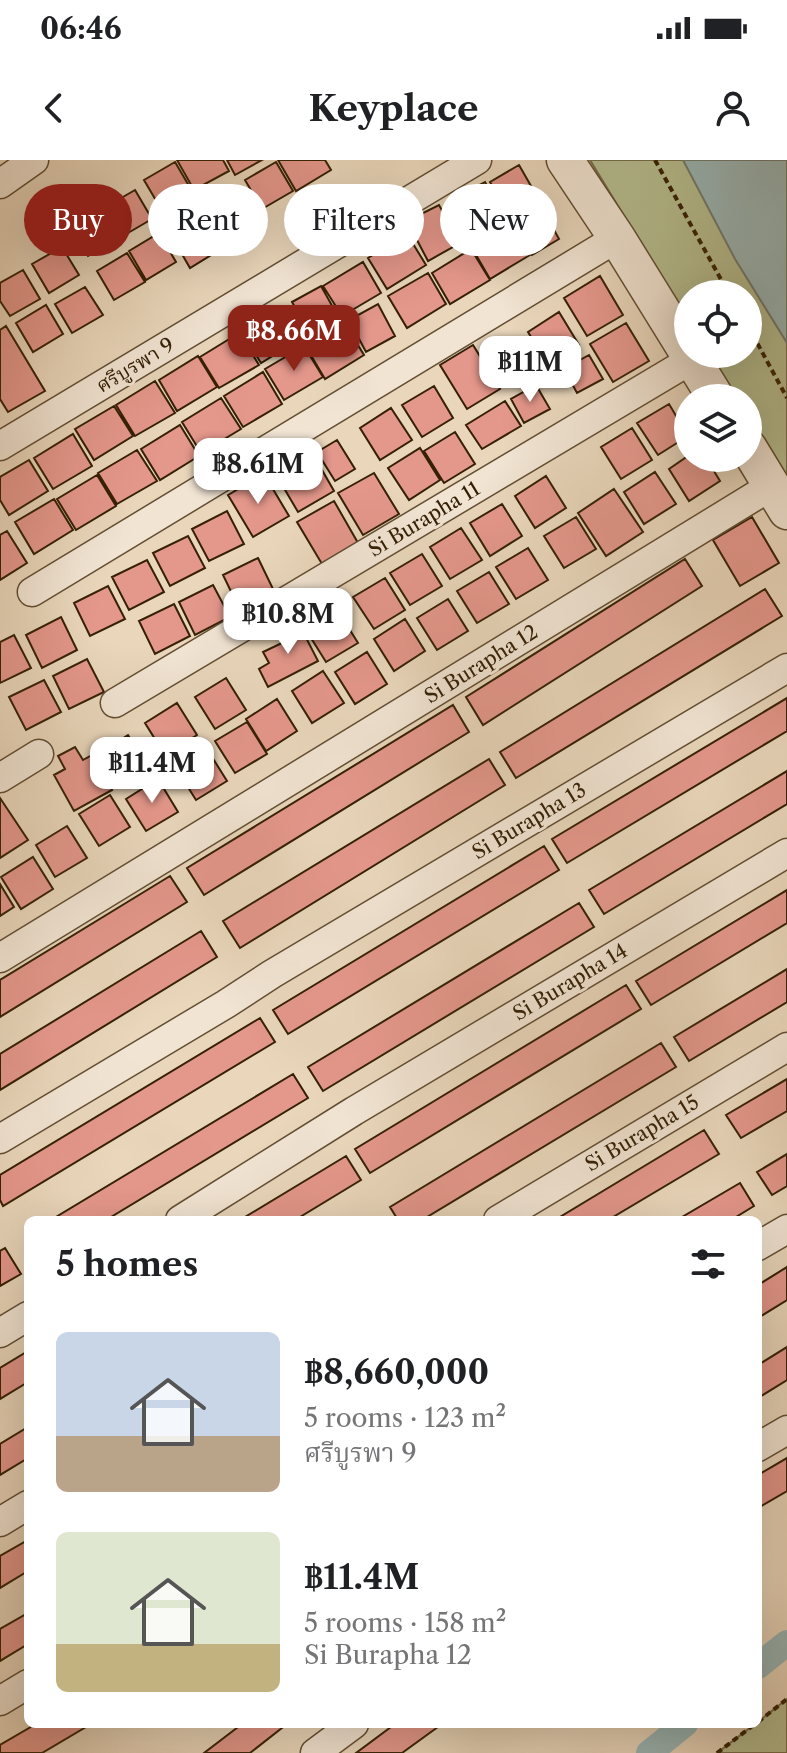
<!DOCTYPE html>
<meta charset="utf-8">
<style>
:root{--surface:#fff;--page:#f6f6f6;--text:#202124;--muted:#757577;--accent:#8f2418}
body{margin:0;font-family:"Libre Caslon Text","Noto Serif Thai",serif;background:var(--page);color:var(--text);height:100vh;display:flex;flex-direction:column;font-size:30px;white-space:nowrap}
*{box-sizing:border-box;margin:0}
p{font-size:26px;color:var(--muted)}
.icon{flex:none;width:44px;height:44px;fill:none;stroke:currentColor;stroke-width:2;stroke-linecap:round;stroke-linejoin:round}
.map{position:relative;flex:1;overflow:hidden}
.drawer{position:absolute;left:24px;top:1056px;width:738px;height:512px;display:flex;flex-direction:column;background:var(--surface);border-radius:12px;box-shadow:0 8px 32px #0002}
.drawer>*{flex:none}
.banner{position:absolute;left:24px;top:24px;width:740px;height:72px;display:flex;gap:16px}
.tools{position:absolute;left:674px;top:120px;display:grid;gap:16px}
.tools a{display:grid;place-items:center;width:88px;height:88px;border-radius:50%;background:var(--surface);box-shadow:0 8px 32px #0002;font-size:40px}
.price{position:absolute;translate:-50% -68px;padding:0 18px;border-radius:16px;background:#fff;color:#222;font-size:26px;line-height:52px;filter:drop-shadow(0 2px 4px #0008)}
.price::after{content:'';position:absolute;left:50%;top:48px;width:24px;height:18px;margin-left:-12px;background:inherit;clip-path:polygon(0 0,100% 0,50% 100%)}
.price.on{background:var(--accent);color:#fff}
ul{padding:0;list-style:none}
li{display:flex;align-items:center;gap:24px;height:200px;padding:0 32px}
li span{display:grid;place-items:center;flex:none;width:224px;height:160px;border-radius:12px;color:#555}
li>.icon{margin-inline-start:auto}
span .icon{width:96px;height:96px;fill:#fffc;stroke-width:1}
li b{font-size:34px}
h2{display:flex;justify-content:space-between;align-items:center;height:96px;padding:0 32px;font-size:34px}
.pill{padding:0 28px;border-radius:36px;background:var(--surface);box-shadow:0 8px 32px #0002;font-size:28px;line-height:72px}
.pill.on{background:var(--accent);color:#fff}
.status{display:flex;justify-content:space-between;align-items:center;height:56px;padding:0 40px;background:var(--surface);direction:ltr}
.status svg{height:22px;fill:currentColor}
header{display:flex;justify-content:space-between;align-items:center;height:104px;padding:0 32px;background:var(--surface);font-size:36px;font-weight:800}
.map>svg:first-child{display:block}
</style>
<div class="status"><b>06:46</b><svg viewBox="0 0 49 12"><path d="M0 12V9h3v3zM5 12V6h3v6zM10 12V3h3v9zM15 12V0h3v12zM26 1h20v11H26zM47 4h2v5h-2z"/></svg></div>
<header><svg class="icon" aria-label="back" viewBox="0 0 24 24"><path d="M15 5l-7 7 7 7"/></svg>Keyplace<svg class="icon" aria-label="person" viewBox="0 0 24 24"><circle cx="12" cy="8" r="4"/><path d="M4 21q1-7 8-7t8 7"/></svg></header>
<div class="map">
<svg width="787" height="1593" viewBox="0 0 787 1593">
<rect width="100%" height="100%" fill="#e9d6bb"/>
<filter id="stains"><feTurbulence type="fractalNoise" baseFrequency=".0025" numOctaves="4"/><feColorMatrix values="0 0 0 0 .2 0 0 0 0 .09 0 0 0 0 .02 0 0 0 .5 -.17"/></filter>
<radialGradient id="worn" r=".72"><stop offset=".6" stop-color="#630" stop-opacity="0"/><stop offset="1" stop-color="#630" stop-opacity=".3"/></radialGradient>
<!-- green -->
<path fill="#b5be91" stroke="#756f4c" stroke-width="2" d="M590 0H787V321L748 259V238H735L708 194H748V134H688V161Z
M787 1539V1593H717L755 1564H758V1562Z"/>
<!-- water -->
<path fill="#99b7b8" stroke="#717b71" stroke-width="2" d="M683 0H787V183L735 99Z"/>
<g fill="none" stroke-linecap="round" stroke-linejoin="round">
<!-- canal -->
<path stroke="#99b7b8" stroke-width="26" d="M758 1506 787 1483
M649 1593 685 1564"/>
</g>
<!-- building -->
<path fill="#e4978b" stroke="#352006" stroke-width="2" d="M177 0H223L229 11 194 30Z
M227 0H262L235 15Z
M278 0H325L331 10 296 31Z
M175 2 192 31 161 49 144 20Z
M276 2 293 31 262 49 245 20Z
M519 5 535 33 507 49 490 22Z
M485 22 506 61 475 78 453 39Z
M135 30 152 59 121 77 104 48Z
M236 31 253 60 223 78 206 49Z
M195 45 221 89 190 108 164 63Z
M439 45 460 83 428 101 407 61Z
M540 45 559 79 532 95 512 61Z
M101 49 119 78 88 96 71 67Z
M511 64 530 95 490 119 472 88Z
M159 73 176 102 146 120 129 91Z
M407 74 426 105 387 129 368 98Z
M62 87 79 115 49 133 32 104Z
M471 89 490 120 450 144 432 113Z
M127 93 145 122 114 140 97 111Z
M363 102 381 133 342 156 323 126Z
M23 110 40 139 10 156 0 141V123Z
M428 113 446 144 407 168 388 136Z
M600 116 623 155 587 176 564 138Z
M321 126 339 158 310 174 292 142Z
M85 127 103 155 72 173 55 144Z
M378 144 395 176 366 192 349 160Z
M46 145 63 174 33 192 16 163Z
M281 148 300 179 261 203 242 172Z
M559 152 579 185 548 204 528 172Z
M626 163 649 201 613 222 590 184Z
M345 164 364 195 325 219 306 187Z
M6 166 45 231 8 252 0 239V170Z
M239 173 259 205 219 228 200 197Z
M473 185 500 229 467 249 440 205Z
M304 186 323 217 284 240 265 209Z
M589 195 603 219 577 233 564 209Z
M198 196 217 227 177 251 159 220Z
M263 212 282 244 243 267 224 236Z
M155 221 175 253 135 276 116 245Z
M536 225 550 249 524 263 511 239Z
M434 226 453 258 422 277 402 245Z
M221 238 241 269 201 293 182 262Z
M505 241 521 266 482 289 466 265Z
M669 244 688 276 658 295 637 263Z
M114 246 133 276 94 300 75 269Z
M391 248 412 280 380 300 360 268Z
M180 265 199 296 160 320 141 289Z
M632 268 652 300 621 319 601 287Z
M455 272 475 304 444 323 424 291Z
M73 274 92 306 53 329 34 298Z
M337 280 355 309 335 321 317 292Z
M420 288 440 320 409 340 388 308Z
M310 289 334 331 298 352 274 311Z
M137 290 157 321 117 344 98 313Z
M688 296V298H706L720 321 689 341 669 309Z
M29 300 48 331 9 355 0 340V317Z
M655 312 676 344 644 364 624 332Z
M374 313 399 354 363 375 338 333Z
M264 314 289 356 253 377 228 335Z
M97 315 116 346 76 370 57 339Z
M546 316 566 348 535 368 515 336Z
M614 329 643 372 606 396 578 353Z
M54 339 73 370 34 394 15 362Z
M334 341 358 383 322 404 297 362Z
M502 344 522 376 490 396 470 363Z
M227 351 244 384 209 401 192 369Z
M576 357 596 389 564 408 544 376Z
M752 357 779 403 740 426 713 380Z
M461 368 482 400 450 419 430 387Z
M7 371 27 403 0 420V375Z
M188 376 205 408 170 426 153 393Z
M528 388 548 420 516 439 496 407Z
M422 394 442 426 410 445 390 413Z
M258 398 274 431 239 448 223 415Z
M685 399 702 426 483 565 466 537Z
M147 400 164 432 129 450 112 417Z
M489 412 509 444 477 463 457 431Z
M385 418 405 450 374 469 353 437Z
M213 425 230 457 195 475 179 442Z
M108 426 125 459 90 476 74 443Z
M765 429 782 456 516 618 500 592Z
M448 439 468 471 437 490 417 458Z
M174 444 190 476 155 494 139 461Z
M338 451 358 483 326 502 306 470Z
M61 457 77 490 42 508 26 475Z
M405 459 425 491 394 511 374 479Z
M299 464 318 501 268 527 259 509 269 503 263 492 282 483 278 475Z
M14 475 31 508 0 523V482Z
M367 492 387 524 355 544 335 512Z
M87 499 104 532 69 549 53 516Z
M323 511 344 543 312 563 292 531Z
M226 518 246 550 215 569 195 537Z
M44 520 61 552 26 570 9 537Z
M787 538V571L567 703 552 679Z
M277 539 297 571 266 591 246 559Z
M177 543 197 575 165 595 145 563Z
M453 545 469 572 204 735 187 708Z
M247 562 267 594 235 613 215 581Z
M128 575 148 607 117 626 97 594Z
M75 587 83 600 92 595 112 630 74 651 54 615 65 609 58 596Z
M207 589 227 621 196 640 176 608Z
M489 599 505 625 240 788 223 761Z
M787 611V644L604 754 589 730Z
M158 619 178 652 146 671 126 639Z
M110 635 130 667 99 686 79 654Z
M0 638 28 680 0 698Z
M67 666 87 698 55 717 36 685Z
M544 686 559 710 288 874 273 850Z
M33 697 53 729 21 749 1 717Z
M170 716 187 742 0 857V820Z
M0 724 14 747 0 756Z
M787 730V763L651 845 636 821Z
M579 743 594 767 323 931 308 907Z
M201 771 217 797 0 930V894Z
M787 809V842L689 901 674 877Z
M626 825 641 849 370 1013 355 989Z
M260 858 275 882 3 1046 0 1040V1015Z
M661 883 676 907 422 1060H398L390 1047Z
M293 914 308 938 106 1060H51Z
M787 919V951L741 978 726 955Z
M704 970 719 994 608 1060H555Z
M787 994V1026L772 1035 757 1012Z
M346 996 361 1020 295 1060H240Z
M740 1023 754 1046 731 1060H677Z
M5 1088 21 1114 0 1126V1091Z
M787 1107V1140L758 1158V1125Z
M787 1187V1220L758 1238V1205Z
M28 1191V1222L0 1239V1208Z
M28 1267V1298L0 1315V1284Z
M787 1298V1331L758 1348V1315Z
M28 1380V1411L0 1428V1396Z
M28 1453V1484L0 1501V1469Z
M36 1564H91L42 1593H0V1585Z
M242 1564H287L250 1593H204Z
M395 1564H442L402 1593H356Z"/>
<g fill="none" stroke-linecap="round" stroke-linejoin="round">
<!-- minor casing -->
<g stroke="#624e33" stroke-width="31">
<path id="minor" d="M0 24 34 0
M0 286 477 0
M32 432 617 78
M115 543 691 200
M0 618 39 594
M0 798 773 325
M0 979 226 844 272 814 787 508
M180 1060 354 951 787 693
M498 1060 787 887
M758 1086 787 1069
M0 1173 28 1156
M758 1287 787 1270
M0 1362 28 1345
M0 1541 28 1524
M315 1593 354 1564"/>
</g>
<!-- tertiary casing -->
<g stroke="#624e33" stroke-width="39">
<path id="tertiary" d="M565 0 617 78 716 238
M748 287 787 351"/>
</g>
<!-- path -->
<path stroke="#352006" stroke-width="4" stroke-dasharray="6 4" stroke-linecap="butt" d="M655 0 729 134
M748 166 787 238
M758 1562 787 1539
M717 1593 755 1564"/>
<!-- minor -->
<use href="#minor" stroke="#f1e4d3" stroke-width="28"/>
<!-- tertiary -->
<use href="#tertiary" stroke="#f1e4d3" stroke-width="36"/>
</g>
<g text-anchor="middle" stroke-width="6" stroke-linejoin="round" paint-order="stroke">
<!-- street labels -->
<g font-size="20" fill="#352006" stroke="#f1e4d3">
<text transform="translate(135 205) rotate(-31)" y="7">ศรีบูรพา 9</text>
<text transform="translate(424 359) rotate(-31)" y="7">Si Burapha 11</text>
<text transform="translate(481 504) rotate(-32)" y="7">Si Burapha 12</text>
<text transform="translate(529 661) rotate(-31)" y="7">Si Burapha 13</text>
<text transform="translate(570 822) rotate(-31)" y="7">Si Burapha 14</text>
<text transform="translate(642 973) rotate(-31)" y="7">Si Burapha 15</text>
</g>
</g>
<rect width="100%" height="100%" filter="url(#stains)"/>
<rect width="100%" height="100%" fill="url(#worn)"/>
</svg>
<div class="tools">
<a><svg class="icon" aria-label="locate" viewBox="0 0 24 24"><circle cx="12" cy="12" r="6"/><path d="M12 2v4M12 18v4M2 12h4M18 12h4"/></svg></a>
<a><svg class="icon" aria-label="layers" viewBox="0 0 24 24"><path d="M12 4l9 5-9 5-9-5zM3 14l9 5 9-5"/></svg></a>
</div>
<b class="price on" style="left:294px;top:213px">฿8.66M</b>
<b class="price" style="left:530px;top:244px">฿11M</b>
<b class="price" style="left:258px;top:346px">฿8.61M</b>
<b class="price" style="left:288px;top:496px">฿10.8M</b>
<b class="price" style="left:152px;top:645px">฿11.4M</b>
<div class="banner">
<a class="pill on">Buy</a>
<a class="pill">Rent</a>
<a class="pill">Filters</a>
<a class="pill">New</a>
</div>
<section class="drawer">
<h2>5 homes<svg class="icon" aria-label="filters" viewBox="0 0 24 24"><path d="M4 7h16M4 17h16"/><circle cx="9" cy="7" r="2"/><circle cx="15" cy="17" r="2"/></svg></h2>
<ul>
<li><span style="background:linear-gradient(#c9d6e8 65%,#b9a48a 0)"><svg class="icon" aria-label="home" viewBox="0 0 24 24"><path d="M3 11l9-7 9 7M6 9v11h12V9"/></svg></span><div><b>฿8,660,000</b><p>5 rooms · 123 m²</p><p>ศรีบูรพา 9</p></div></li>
<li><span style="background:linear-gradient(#dfe7d0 70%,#c2b280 0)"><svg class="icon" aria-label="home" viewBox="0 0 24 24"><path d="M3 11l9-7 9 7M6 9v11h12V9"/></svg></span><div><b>฿11.4M</b><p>5 rooms · 158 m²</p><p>Si Burapha 12</p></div></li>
</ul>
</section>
</div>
